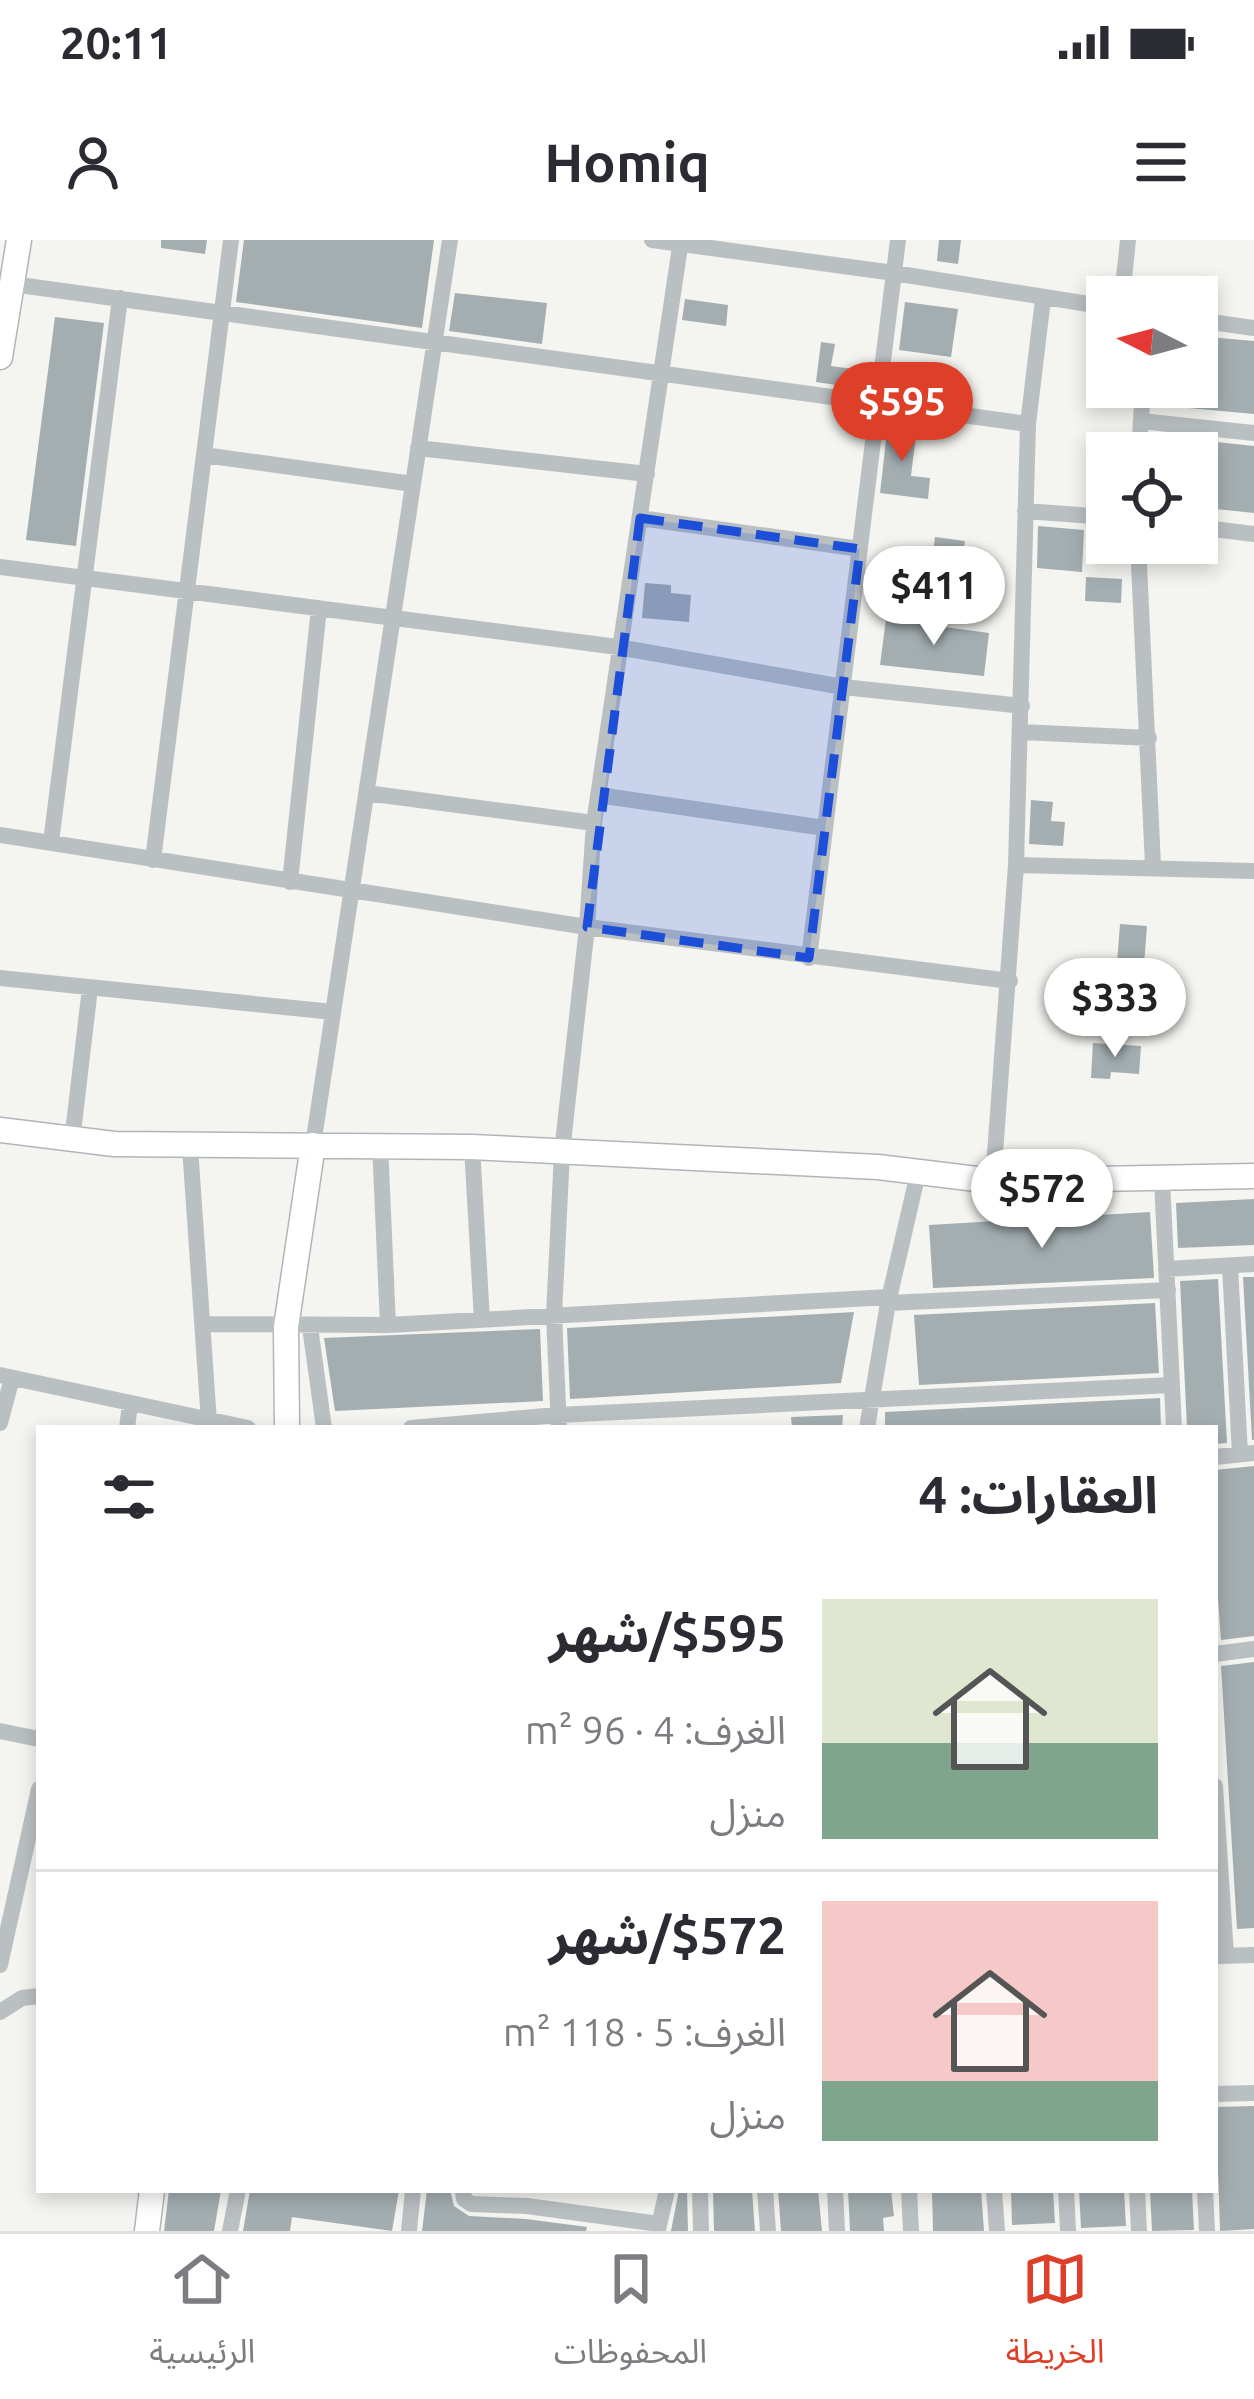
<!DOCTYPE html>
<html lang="ar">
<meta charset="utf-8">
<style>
:root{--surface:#fff;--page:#f2f2f3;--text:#2b2b33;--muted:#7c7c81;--line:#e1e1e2;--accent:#dd3f28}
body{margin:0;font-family:Ubuntu,"Noto Sans Arabic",sans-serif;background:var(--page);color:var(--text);direction:rtl;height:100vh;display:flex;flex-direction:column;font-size:45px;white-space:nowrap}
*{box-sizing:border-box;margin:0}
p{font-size:39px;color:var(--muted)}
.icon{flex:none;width:66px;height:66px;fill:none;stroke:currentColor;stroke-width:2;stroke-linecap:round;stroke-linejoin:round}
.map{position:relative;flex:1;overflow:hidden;direction:ltr}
.sheet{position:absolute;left:36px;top:1185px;width:1182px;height:768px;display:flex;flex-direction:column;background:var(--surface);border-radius:0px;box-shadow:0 6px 18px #0003;direction:rtl}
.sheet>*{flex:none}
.needle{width:78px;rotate:276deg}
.controls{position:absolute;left:1086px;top:36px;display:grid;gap:24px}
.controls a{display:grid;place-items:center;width:132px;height:132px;border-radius:0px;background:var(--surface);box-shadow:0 6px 18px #0003;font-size:60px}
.price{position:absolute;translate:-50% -102px;padding:0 27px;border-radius:42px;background:#fff;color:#222;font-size:39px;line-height:78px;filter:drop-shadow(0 3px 6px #0008)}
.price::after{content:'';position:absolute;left:50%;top:72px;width:36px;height:27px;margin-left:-18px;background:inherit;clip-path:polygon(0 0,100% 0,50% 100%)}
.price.active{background:var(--accent);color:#fff}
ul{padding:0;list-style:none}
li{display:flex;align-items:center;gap:36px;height:300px;padding:0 60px}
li+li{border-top:3px solid var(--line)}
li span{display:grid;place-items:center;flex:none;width:336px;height:240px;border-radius:0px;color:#555}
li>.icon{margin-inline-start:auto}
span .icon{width:144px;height:144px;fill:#fffc;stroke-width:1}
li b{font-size:51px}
h2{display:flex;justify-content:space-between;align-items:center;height:144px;padding:0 60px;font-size:51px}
.status{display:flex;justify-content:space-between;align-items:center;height:84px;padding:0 60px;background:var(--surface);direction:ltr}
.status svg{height:33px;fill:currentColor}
header{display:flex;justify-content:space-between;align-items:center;height:156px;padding:0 60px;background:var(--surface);font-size:54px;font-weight:700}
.dock{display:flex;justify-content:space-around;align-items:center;height:168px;border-top:3px solid var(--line);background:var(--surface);font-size:33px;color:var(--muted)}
.dock a{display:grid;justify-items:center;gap:6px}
.dock .active{color:var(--accent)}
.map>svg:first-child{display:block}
</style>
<div class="status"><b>20:11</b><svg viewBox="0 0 49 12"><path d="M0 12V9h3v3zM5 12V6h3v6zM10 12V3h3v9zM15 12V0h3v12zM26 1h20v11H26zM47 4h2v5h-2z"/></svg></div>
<header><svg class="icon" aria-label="menu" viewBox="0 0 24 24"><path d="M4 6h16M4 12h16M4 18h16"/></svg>Homiq<svg class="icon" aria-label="person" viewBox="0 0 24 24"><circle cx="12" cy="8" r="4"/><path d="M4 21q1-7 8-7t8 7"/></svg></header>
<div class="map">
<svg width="1254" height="1991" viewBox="0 0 1254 1991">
<rect width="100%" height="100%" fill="#f4f4f0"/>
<!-- building -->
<path fill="#a4aeb1" d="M161 0H207L205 14 161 8Z
M244 0H434L422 88 236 62Z
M939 0H961L958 24 937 21Z
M455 53 547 63 542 104 449 91Z
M685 59 728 65 726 86 682 80Z
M905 62 958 69 951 117 899 110Z
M55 77 104 83 76 306 26 300Z
M1092 90 1107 91V115L1090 114Z
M1197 96 1254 101V174L1156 165 1157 147H1197Z
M821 102 835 104 831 126 867 131 864 149 816 142Z
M888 183 917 186 911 236 930 238 928 259 880 253Z
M1161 196 1254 206V273L1197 267V213H1159Z
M1038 286 1084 290 1082 332 1037 328Z
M935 297 965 301 959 339 930 335Z
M1086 337 1122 339 1121 363 1085 361Z
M645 343 671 345V353L691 355 689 382 642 378Z
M886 379 989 393 984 436 880 425Z
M1031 560 1053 562 1051 581 1065 582 1063 606 1029 604Z
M1120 684 1147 686 1144 725 1117 723Z
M1093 803 1141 806 1139 834 1111 832 1110 839 1091 838Z
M1254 959V1005L1178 1008 1176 963Z
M1150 972 1154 1038 933 1048 929 985Z
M1243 1037H1254V1200H1252Z
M1218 1039 1227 1203 1215 1204V1188H1187L1180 1041Z
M1155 1063 1159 1133 919 1145 914 1075Z
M854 1072 841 1143 570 1159 567 1088Z
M540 1089 543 1161 335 1171 324 1098Z
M1160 1158 1161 1188H885V1172Z
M843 1175 842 1188H792L791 1177Z
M1254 1226V1396L1221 1400 1215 1318V1230Z
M1254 1422V1688L1237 1689 1221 1426Z
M1254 1866V1989L1220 1991 1216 1867Z
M169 1950H221L214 1991H164Z
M250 1950H399L392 1991 292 1977 290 1991H243Z
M427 1950H450L454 1966 469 1976 526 1979 587 1987 586 1991H422Z
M679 1950H687L688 1991H671Z
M713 1950H752L755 1991H714Z
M778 1950H818L822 1991H781Z
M848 1950H891L894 1976 883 1978 884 1991H850Z
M932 1950H981L984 1991H933Z
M1011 1950H1053L1055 1983 1012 1985Z
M1079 1950H1124L1126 1986 1081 1988Z
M1150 1950H1192L1194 1990 1152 1991Z"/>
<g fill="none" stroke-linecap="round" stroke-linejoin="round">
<!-- secondary casing -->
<g stroke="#afb6b9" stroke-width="27">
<path id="secondary" d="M0 117 19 0
M0 890 114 904 472 907 878 927 993 941 1254 936
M287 1188 286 1087 313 905
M147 1991 152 1950"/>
</g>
<!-- street -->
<path stroke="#bac0c2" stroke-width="16" d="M652 0 894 33 1107 67
M12 44 1028 184
M1122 57 1128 0
M1197 80 1254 88
M1141 181 1254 193
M418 208 647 234
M1139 213 1143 147
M204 215 413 244
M1025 271 1107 277
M640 278 860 309
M1197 287 1254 294
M1138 303 1153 626
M0 327 618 407 843 447 1022 466
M1021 492 1149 498
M366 553 594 583
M598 555 825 588
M0 595 587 687 1010 741
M51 602 120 58
M153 620 231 0
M1016 625 1254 631
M290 642 319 368
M809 718 898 0
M0 738 333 772
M72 901 90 748
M313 905 450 0
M380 905 388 1085
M190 907 209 1182
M472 907 482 1080
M1162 940 1174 1188
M993 941 1016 625 1028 184 1043 59
M1230 1026 1240 1214
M1166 1029 1254 1024
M888 1063 1168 1050
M202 1084 388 1085 889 1057
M310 1087 324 1188
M0 1135 248 1188
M0 1183 12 1138
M127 1188 130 1164
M411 1188 557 1175 1172 1145
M559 1188 554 1075 562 912 587 687 594 583 681 0
M867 1188 888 1063 918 933
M1215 1217 1254 1213
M1215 1414 1254 1409
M0 1491 39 1499
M1215 1546 1226 1716
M1219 1716 1254 1715
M0 1725 39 1549
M0 1772 22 1758 39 1756
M1215 1854 1254 1853
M463 1950 464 1959 471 1964 527 1966 659 1984
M700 1950 701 1991
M765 1950 768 1991
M835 1950 837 1991
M909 1950 911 1991
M994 1950 997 1991
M1066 1950 1068 1991
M1137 1950 1139 1991
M1205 1950 1207 1991
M658 1990 667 1950
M230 1991 238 1950
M409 1991 413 1950"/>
<!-- secondary -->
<use href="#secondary" stroke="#fff" stroke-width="24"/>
</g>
<!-- marked area -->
<path fill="#1d4ed8" fill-opacity="0.2" stroke="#1d4ed8" stroke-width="9" stroke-dasharray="24 15" stroke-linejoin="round" d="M640 278 860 309 809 718 587 687Z"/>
</svg>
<div class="controls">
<a><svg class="needle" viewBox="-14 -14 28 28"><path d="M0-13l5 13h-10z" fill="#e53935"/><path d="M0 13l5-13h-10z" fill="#7c7c81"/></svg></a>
<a><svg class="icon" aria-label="locate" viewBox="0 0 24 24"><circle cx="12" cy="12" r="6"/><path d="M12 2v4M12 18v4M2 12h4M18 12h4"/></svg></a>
</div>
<b class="price active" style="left:902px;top:224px">$595</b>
<b class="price" style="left:934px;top:408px">$411</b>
<b class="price" style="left:1115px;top:820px">$333</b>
<b class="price" style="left:1042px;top:1011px">$572</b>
<section class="sheet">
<h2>العقارات: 4<svg class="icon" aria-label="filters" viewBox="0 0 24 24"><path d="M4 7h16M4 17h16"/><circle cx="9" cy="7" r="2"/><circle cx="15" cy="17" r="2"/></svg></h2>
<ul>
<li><span style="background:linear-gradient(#dfe7d0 60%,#7fa58c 0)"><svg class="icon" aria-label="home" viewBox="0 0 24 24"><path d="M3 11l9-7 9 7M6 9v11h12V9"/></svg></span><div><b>$595/شهر</b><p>الغرف: 4 · 96 m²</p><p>منزل</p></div></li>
<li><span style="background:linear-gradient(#f6c9c9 75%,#7fa58c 0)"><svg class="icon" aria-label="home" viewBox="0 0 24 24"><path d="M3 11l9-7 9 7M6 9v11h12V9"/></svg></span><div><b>$572/شهر</b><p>الغرف: 5 · 118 m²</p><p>منزل</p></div></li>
</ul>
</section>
</div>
<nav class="dock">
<a class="active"><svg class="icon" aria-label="map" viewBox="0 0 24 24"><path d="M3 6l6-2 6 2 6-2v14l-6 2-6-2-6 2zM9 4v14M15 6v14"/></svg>الخريطة</a>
<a><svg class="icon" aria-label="saved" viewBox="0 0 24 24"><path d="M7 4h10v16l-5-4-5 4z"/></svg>المحفوظات</a>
<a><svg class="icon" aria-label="home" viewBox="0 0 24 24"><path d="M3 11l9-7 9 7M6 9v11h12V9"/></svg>الرئيسية</a>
</nav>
